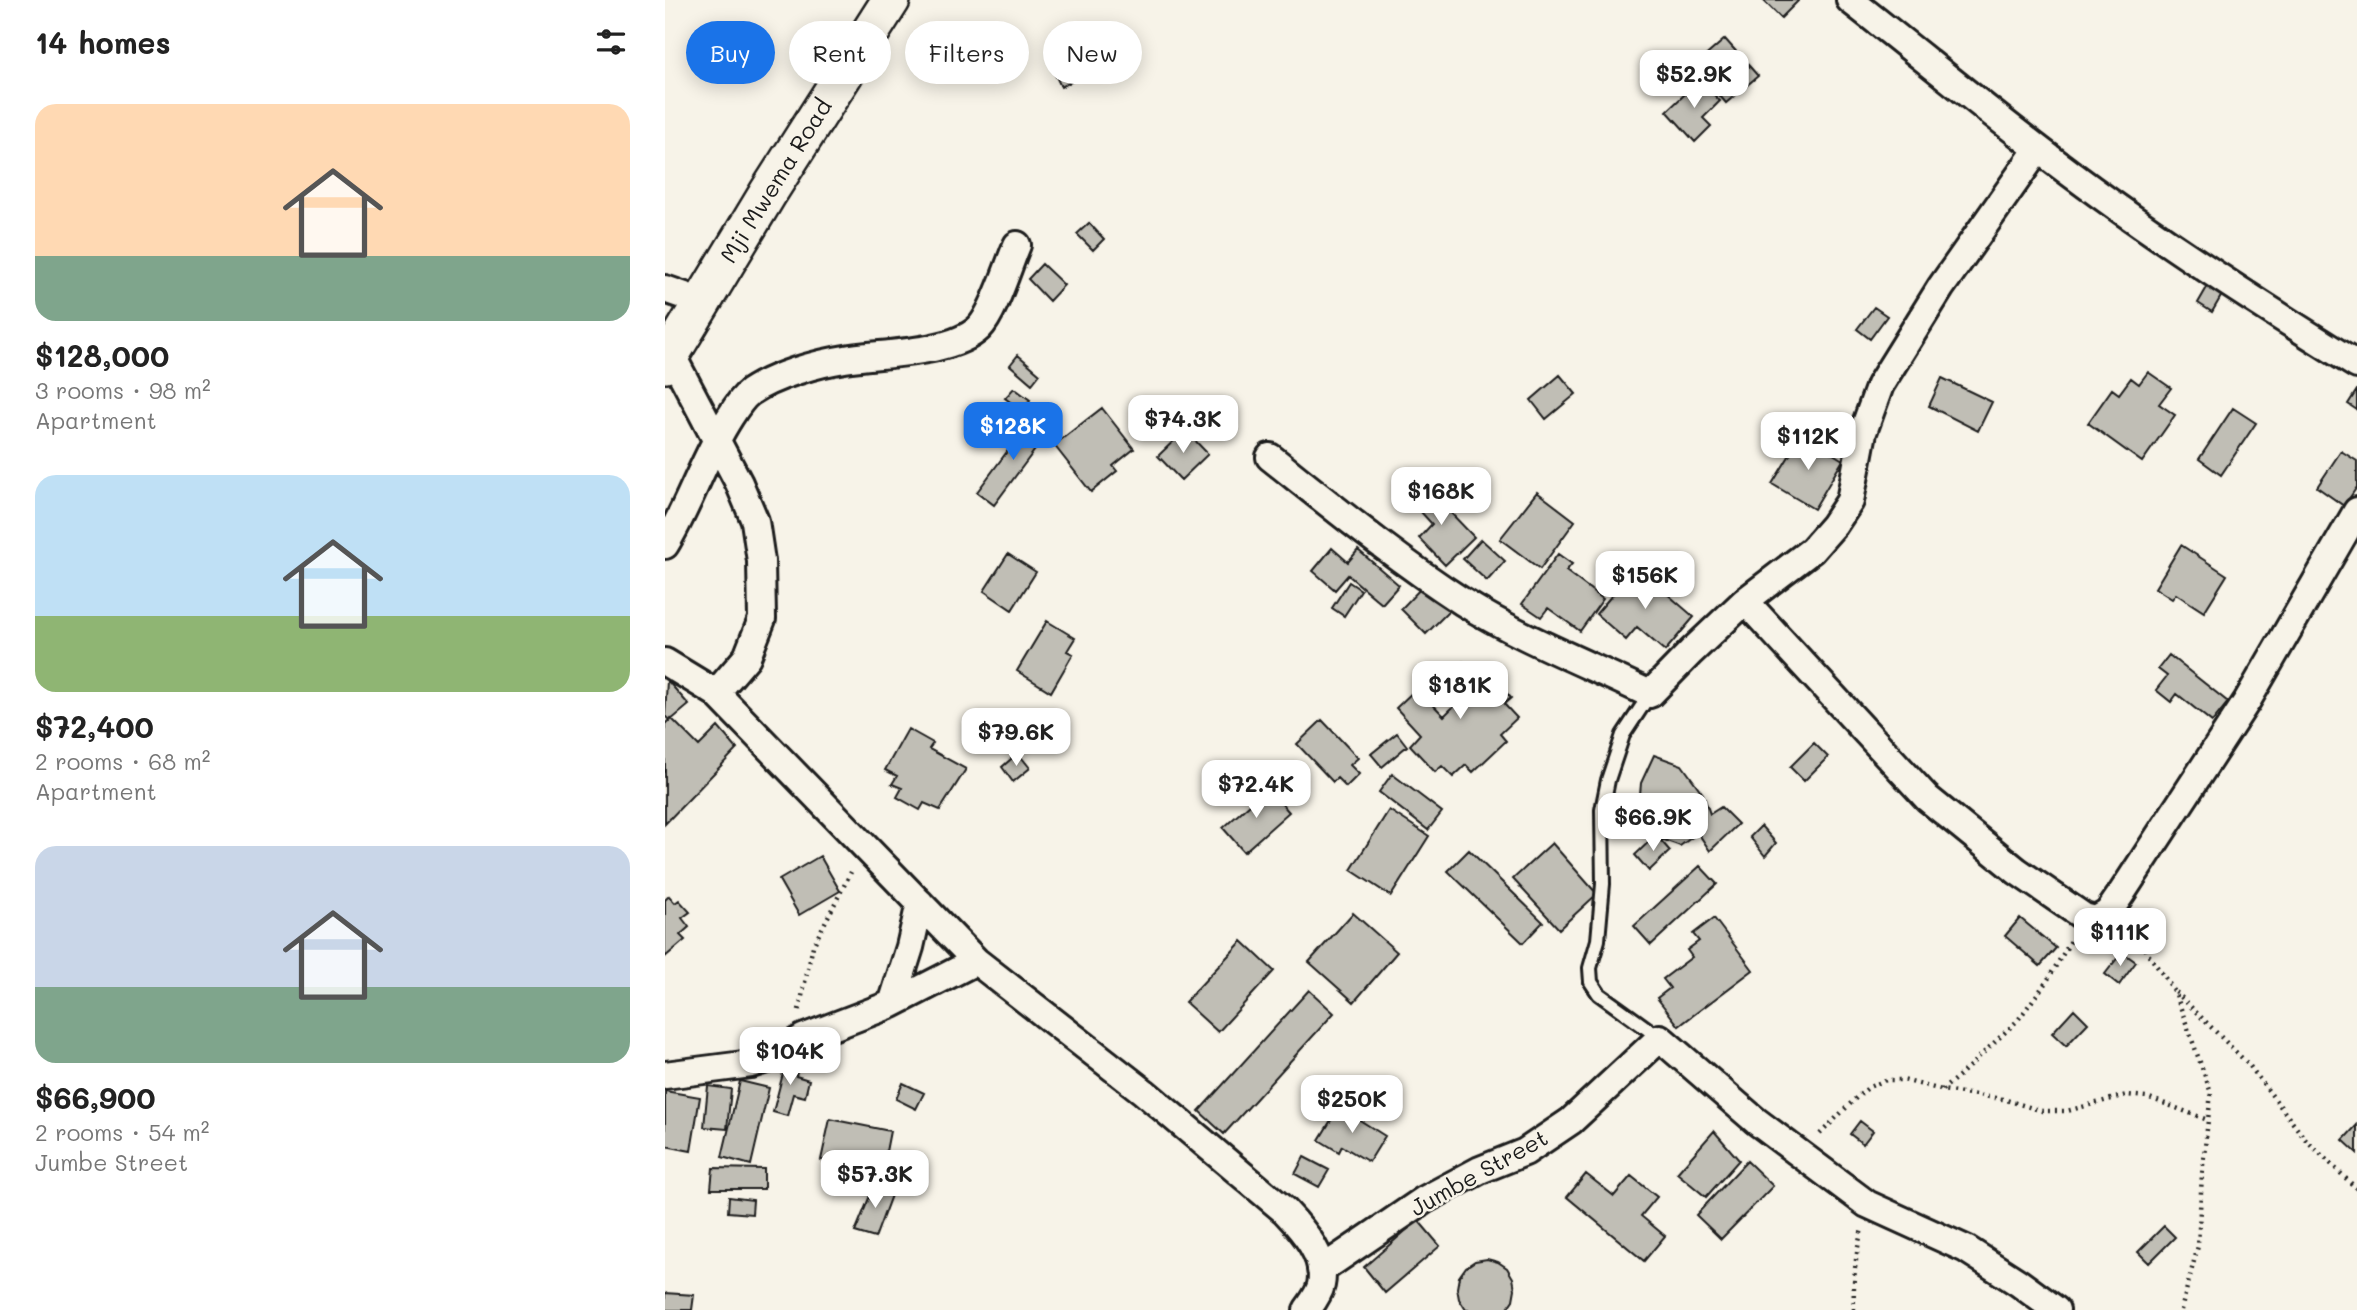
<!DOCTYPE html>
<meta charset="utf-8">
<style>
:root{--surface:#fff;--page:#f2f2f2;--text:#222;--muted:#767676;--accent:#1a73e8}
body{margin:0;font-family:Mali,sans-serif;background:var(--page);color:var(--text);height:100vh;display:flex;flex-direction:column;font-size:26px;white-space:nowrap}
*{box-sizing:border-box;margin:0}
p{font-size:23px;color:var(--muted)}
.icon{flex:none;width:38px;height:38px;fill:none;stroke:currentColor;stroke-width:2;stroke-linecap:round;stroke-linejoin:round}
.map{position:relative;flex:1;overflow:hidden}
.details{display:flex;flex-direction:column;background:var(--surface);width:665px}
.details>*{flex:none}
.hud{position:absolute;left:21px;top:21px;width:665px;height:63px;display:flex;gap:14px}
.price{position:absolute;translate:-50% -60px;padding:0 16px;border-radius:14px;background:#fff;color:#222;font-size:23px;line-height:46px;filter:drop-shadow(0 2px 4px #0008)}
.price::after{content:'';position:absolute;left:50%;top:42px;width:21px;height:16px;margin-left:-10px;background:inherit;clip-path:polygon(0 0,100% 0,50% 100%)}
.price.current{background:var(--accent);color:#fff}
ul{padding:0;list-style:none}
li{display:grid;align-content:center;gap:14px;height:371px;padding:0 35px}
li span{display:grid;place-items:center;height:217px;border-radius:21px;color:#555}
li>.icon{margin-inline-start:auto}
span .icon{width:126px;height:126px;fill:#fffc;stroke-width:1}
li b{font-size:30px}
h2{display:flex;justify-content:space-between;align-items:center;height:84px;padding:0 35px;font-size:30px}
.tag{padding:0 24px;border-radius:32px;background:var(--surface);box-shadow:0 4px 18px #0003;font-size:24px;line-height:63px}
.tag.current{background:var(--accent);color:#fff}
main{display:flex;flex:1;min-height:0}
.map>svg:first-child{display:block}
</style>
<main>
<section class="details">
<h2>14 homes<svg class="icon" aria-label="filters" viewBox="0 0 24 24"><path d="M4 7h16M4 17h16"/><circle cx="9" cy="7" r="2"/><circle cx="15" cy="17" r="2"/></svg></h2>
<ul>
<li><span style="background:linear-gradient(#ffd9b3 70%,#7fa58c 0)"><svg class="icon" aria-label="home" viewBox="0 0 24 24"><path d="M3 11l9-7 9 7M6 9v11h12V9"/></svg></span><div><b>$128,000</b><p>3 rooms · 98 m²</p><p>Apartment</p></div></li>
<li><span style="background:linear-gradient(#bfe0f5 65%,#8fb573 0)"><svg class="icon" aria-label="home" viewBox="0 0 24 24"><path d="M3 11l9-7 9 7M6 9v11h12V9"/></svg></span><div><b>$72,400</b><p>2 rooms · 68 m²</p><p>Apartment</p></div></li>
<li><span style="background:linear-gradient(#c9d6e8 65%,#7fa58c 0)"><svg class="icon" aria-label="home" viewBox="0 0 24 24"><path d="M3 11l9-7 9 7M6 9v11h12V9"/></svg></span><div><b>$66,900</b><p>2 rooms · 54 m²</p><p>Jumbe Street</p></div></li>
</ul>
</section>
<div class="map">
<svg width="1692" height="1310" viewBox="0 0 1692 1310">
<rect width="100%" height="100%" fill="#f7f3e8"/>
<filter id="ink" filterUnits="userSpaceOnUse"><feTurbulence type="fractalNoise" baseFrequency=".0143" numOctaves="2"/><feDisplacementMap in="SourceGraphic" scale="14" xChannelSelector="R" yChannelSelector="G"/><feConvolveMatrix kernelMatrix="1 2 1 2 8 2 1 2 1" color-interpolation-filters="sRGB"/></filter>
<g filter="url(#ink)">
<!-- building -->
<path fill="#c0beb5" stroke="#1c1c1c" stroke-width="2" d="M1098 0H1132L1133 1 1116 18Z
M457 29 468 51 396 87 385 64Z
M1060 39 1093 76 1061 103 1029 66Z
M1035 80 1055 101 1038 118 1046 126 1030 142 1002 111Z
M424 223 439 239 428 250 412 234Z
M377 264 399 285 384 301 363 279Z
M1544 284 1558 293 1547 312 1533 303Z
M1209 307 1222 316 1205 339 1192 329Z
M353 355 375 374 367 384 345 365Z
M1483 372 1506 388 1494 404 1510 415 1477 462 1423 423 1447 389 1454 394 1466 378 1474 384Z
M895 375 911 394 881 419 866 400Z
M1277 378 1327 402 1313 431 1264 406Z
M349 388 365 400 357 411 340 398Z
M1692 390V410L1683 404Z
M437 408 469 449 448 466 452 471 426 492 389 445Z
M1568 408 1591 423 1556 475 1534 459Z
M367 418 384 431 329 505 312 492Z
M520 430 543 454 516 480 493 456Z
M1137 435 1178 460 1149 509 1107 484Z
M1676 451 1692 461V487L1679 506 1652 487Z
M759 485 809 537 780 565 754 538 767 524 744 499Z
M872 492 910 521 875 569 835 539Z
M816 539 840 561 822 581 798 559Z
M1516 545 1562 575 1539 612 1511 594 1507 599 1490 588Z
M667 548 683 562 693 550 734 585 717 604 683 575 670 590 648 571Z
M343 554 371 572 347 610 319 591Z
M893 554 907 564 901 571 938 599 915 631 883 608 876 617 857 604Z
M971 567 1029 617 1000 651 972 627 961 640 931 614Z
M684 582 696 590 679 616 667 608Z
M759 585 785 610 761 634 736 609Z
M382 621 410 638 402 651 408 654 386 692 352 671Z
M1504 655 1563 702 1547 722 1512 694 1506 702 1491 690 1502 676 1493 669Z
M798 662 813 677 821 670 846 698 839 704 852 718 835 734 841 741 808 772 801 765 788 777 777 766 770 772 745 745 755 734 731 708 752 688 779 716 790 705 772 687Z
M2 680 24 705 5 721 0 716Z
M6 718 34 746 53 727 72 749 0 824V724Z
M657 720 693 758 685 765 694 774 681 787 672 778 668 782 632 744Z
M243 729 268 743 264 749 301 769 275 810 259 803 255 810 232 797 237 788 227 784 232 776 220 770Z
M732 733 742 746 717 767 706 754Z
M1149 743 1163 757 1139 781 1125 767Z
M353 753 365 768 348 782 337 767Z
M989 755 1017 765 1038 794 1045 814 1056 807 1073 824 1045 851 1033 833 1015 846 972 830 976 783Z
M727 774 777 812 763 830 714 792Z
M603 788 624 812 579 852 558 828Z
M724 810 764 836 726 896 686 870Z
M1096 826 1111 843 1100 856 1085 837Z
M991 835 1005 851 984 871 970 855Z
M887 843 932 894 894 929 848 879Z
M804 850 878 922 858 943 783 871Z
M155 856 175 891 134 915 114 880Z
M1035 866 1052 884 986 945 969 926Z
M4 896 10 903 14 900 25 912 17 918 24 927 15 935 20 940 0 957V900Z
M688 913 732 952 689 1002 644 962Z
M1049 918 1088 970 1014 1026 992 998 1005 988 998 979 1027 957 1022 950 1034 941 1028 934Z
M1355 918 1391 948 1375 966 1340 936Z
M577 941 609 971 553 1032 520 1002Z
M1457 952 1471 962 1454 985 1440 974Z
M644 990 669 1013 559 1134 534 1111Z
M1409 1009 1423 1023 1401 1046 1387 1033Z
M122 1058 135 1062 131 1076 144 1080 140 1097 128 1094 122 1116 108 1112Z
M75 1081 104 1088 86 1165 57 1157Z
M238 1083 259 1093 251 1109 231 1099Z
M43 1086 66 1089 62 1129 39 1127Z
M0 1091 35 1097 26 1151 0 1146Z
M674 1107 720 1136 704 1162 677 1146 674 1152 654 1140Z
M165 1119 225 1131 217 1172 156 1160Z
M1195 1121 1208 1131 1198 1144 1185 1134Z
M1692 1125V1153L1678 1140Z
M1049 1131 1074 1160 1041 1197 1012 1173Z
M639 1157 664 1170 654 1187 630 1174Z
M1082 1161 1108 1186 1056 1239 1031 1215Z
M48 1168 99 1169V1189H46Z
M921 1174 949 1196 966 1176 992 1197 976 1216 1000 1236 979 1261 902 1197Z
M211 1181 229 1187 210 1238 190 1232Z
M64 1197 88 1200 87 1214 63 1212Z
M753 1220 775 1246 720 1293 699 1267Z
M1499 1226 1510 1237 1484 1263 1473 1252Z
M822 1259 833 1262 842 1268 848 1278 850 1289 848 1300 841 1310H801L794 1299 792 1288 794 1277 801 1267 810 1261Z
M0 1293 29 1295 27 1310H0Z"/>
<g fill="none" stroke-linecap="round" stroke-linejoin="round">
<!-- lane casing -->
<g stroke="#1c1c1c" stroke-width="18">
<path id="lane" d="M985 694 958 735 943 780 937 810 938 884 933 940 925 968 926 982 934 994 995 1038"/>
</g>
<!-- street casing -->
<g stroke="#1c1c1c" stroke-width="32">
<path id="street" d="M1185 0C1248 49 1309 100 1372 148 1474 227 1583 297 1692 365
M0 289 37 302
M6 354 74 483 90 521 96 561 97 619 82 657 51 693
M605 457C668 507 730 558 798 602 857 639 923 664 985 694L1026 652 1080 601 1147 550 1169 525 1185 501 1198 432 1215 385 1276 287 1373 149
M0 545C25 504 39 457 65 417 70 409 77 398 85 392 108 376 153 363 180 359 216 353 287 354 314 328 329 313 343 266 352 245
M1080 601 1262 798 1352 871 1419 917 1431 920 1443 913 1456 894 1582 701 1692 511
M0 662 51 693 311 961 479 1092 620 1211C638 1230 662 1257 656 1285 654 1294 647 1303 642 1310
M227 1004 245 947 255 903
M0 1075 86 1064 104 1058 138 1038 227 1004 311 961
M656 1270 759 1200 815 1170 860 1152 906 1121 995 1038 1091 1121 1202 1204 1301 1249 1354 1283 1391 1310"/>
</g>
<!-- secondary casing -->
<g stroke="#1c1c1c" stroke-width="42">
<path id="secondary" d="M0 364 103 193 226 0"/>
</g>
<!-- path -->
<path stroke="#1c1c1c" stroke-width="4.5" stroke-dasharray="2 5" stroke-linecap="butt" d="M1467 924 1479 948 1510 992 1546 1093 1537 1174 1533 1246 1516 1310
M1511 992 1584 1065 1640 1139 1692 1189
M134 1010 148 946 186 872
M1277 1090 1295 1075 1353 1020 1382 981 1407 939
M1155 1134 1192 1097 1204 1087 1221 1080H1238L1277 1090 1338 1099 1377 1111H1402L1461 1095 1482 1097 1543 1120
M1189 1310C1188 1282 1190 1256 1197 1229"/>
<!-- lane -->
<use href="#lane" stroke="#f7f3e8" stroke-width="12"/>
<!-- street -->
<use href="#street" stroke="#f7f3e8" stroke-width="26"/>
<!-- secondary -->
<use href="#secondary" stroke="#f7f3e8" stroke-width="37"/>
</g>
</g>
<g text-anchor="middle" stroke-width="5" stroke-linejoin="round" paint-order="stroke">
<!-- street labels -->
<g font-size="23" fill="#1c1c1c" stroke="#f7f3e8">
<text transform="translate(111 181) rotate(-58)" y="8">Mji Mwema Road</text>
<text transform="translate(814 1173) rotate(-29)" y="8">Jumbe Street</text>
</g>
</g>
</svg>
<b class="price" style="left:1029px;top:110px">$52.9K</b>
<b class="price" style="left:518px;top:455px">$74.3K</b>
<b class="price current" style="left:348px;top:462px">$128K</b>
<b class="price" style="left:1143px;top:472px">$112K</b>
<b class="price" style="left:776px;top:527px">$168K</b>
<b class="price" style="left:980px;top:611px">$156K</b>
<b class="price" style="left:795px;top:721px">$181K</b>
<b class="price" style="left:351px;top:768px">$79.6K</b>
<b class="price" style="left:591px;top:820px">$72.4K</b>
<b class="price" style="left:988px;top:853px">$66.9K</b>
<b class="price" style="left:1455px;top:968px">$111K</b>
<b class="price" style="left:125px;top:1087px">$104K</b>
<b class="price" style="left:687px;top:1135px">$250K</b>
<b class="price" style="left:210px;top:1210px">$57.3K</b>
<div class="hud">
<a class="tag current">Buy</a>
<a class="tag">Rent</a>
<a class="tag">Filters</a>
<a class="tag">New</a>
</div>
</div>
</main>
